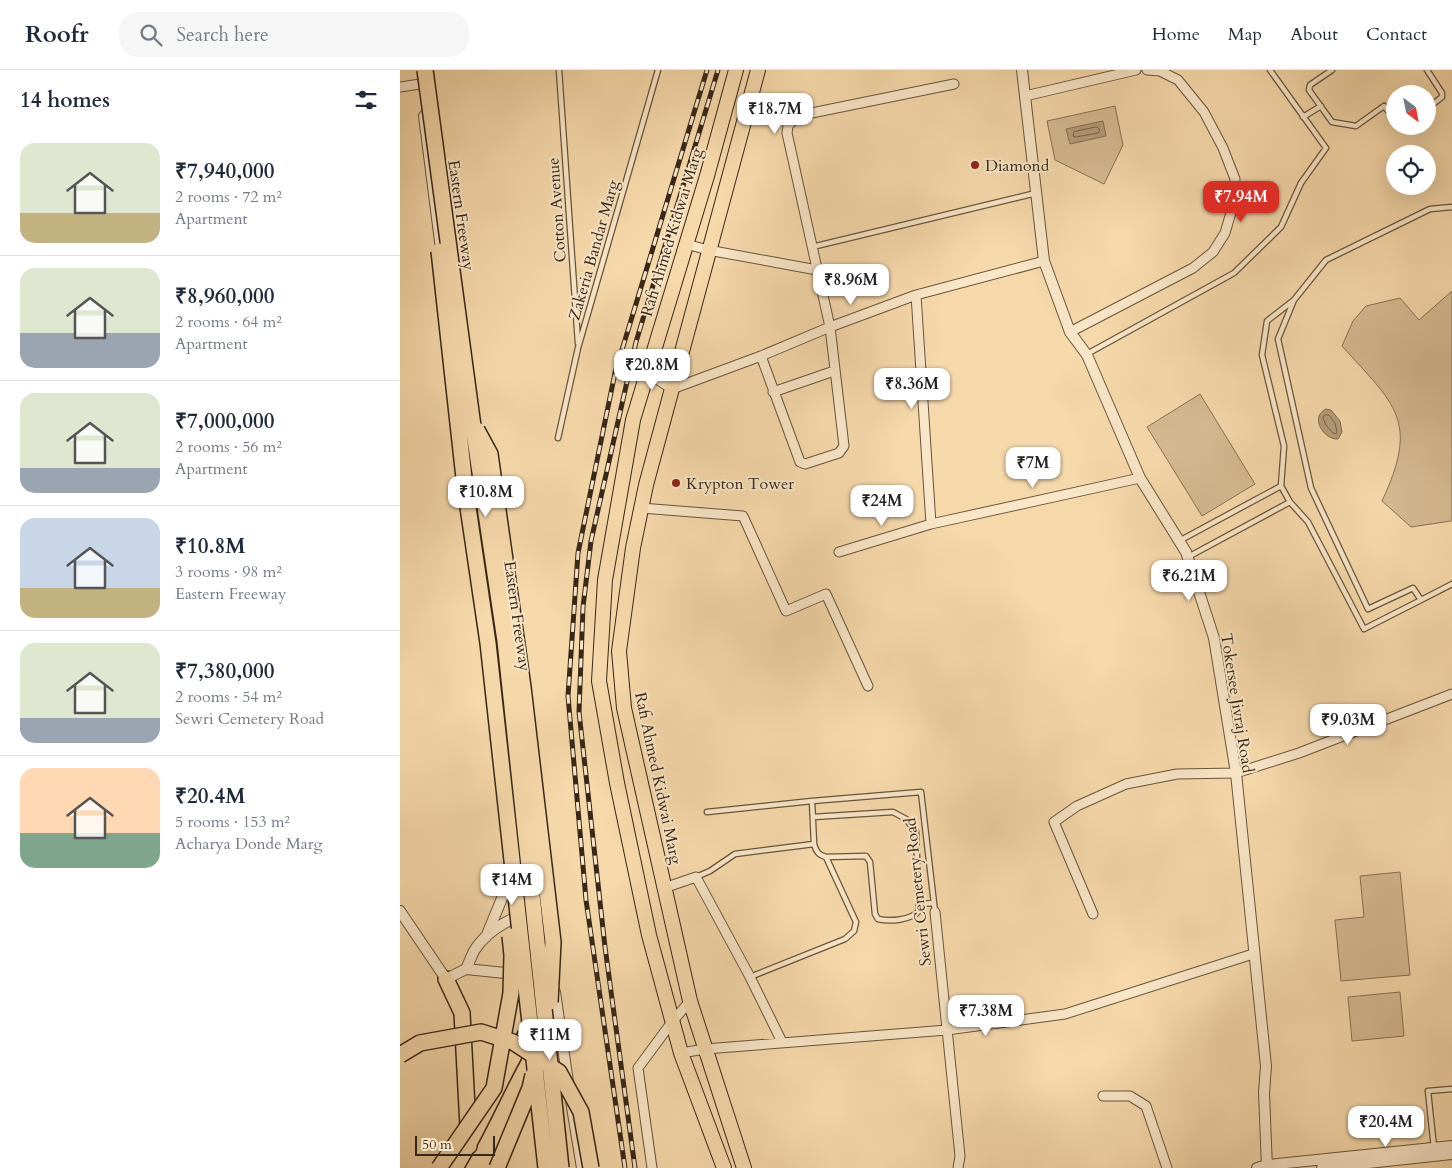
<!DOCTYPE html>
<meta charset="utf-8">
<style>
:root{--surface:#fff;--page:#f6f6f7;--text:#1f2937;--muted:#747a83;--line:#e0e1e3;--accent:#d93025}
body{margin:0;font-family:Cardo,serif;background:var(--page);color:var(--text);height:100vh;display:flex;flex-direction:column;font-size:19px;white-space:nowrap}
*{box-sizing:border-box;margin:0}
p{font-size:16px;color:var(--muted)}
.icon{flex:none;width:28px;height:28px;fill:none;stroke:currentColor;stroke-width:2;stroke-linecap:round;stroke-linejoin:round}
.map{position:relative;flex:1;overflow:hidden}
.side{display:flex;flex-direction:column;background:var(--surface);width:400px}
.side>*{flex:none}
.needle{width:32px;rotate:148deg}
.fabs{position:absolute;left:986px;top:15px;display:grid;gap:10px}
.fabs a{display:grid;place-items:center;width:50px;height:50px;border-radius:50%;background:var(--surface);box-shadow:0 5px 20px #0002;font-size:25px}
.scale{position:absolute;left:15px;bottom:12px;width:80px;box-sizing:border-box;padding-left:5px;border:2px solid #382717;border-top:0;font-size:14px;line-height:18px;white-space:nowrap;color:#382717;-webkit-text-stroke:4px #f9e6c8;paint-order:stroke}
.price{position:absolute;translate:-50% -42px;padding:0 11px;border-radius:10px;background:#fff;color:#222;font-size:16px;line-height:32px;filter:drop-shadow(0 1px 2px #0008)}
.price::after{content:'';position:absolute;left:50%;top:30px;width:15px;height:11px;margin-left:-8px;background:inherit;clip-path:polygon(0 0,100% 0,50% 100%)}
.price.current{background:var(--accent);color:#fff}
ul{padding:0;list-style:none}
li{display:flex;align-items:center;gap:15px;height:125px;padding:0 20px}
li+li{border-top:1px solid var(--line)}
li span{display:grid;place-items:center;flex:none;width:140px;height:100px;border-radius:15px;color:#555}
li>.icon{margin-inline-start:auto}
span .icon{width:60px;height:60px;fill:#fffc;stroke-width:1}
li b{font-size:21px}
h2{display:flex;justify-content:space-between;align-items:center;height:60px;padding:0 20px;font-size:21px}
header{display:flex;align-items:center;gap:30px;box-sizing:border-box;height:70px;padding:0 25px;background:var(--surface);border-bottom:1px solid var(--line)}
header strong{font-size:24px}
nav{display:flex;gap:28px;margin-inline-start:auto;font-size:18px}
.search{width:350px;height:45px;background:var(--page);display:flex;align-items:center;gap:12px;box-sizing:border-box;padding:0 18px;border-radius:20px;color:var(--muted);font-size:19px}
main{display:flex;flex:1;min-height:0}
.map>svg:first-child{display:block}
</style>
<header>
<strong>Roofr</strong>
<div class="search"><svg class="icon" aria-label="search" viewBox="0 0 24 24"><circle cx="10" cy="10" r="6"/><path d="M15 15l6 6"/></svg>Search here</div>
<nav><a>Home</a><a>Map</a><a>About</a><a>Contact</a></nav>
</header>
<main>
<section class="side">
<h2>14 homes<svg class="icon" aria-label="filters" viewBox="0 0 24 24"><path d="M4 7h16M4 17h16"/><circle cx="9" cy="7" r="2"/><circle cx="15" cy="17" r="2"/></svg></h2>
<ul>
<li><span style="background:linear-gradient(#dfe7d0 70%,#c2b280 0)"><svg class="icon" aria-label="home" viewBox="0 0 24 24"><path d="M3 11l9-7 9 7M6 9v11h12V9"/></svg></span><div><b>₹7,940,000</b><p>2 rooms · 72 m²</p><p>Apartment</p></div></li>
<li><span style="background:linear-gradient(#dfe7d0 65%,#9aa5b1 0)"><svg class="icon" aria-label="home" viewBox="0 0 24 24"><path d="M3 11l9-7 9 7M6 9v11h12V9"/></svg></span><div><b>₹8,960,000</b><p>2 rooms · 64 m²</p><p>Apartment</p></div></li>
<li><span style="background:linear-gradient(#dfe7d0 75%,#9aa5b1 0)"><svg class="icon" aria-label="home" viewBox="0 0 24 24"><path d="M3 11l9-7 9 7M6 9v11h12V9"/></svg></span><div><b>₹7,000,000</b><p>2 rooms · 56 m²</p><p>Apartment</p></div></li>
<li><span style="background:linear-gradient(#c9d6e8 70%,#c2b280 0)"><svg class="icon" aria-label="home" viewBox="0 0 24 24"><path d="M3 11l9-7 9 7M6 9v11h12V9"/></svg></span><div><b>₹10.8M</b><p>3 rooms · 98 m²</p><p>Eastern Freeway</p></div></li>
<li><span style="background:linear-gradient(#dfe7d0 75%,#9aa5b1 0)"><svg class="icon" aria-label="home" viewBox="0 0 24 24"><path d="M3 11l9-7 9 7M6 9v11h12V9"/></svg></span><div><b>₹7,380,000</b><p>2 rooms · 54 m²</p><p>Sewri Cemetery Road</p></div></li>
<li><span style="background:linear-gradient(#ffd9b3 65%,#7fa58c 0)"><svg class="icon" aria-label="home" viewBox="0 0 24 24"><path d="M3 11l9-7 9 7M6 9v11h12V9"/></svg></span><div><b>₹20.4M</b><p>5 rooms · 153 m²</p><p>Acharya Donde Marg</p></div></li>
</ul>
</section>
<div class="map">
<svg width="1052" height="1098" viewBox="0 0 1052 1098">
<rect width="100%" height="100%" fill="#f6d9ab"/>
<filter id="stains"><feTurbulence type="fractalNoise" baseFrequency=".004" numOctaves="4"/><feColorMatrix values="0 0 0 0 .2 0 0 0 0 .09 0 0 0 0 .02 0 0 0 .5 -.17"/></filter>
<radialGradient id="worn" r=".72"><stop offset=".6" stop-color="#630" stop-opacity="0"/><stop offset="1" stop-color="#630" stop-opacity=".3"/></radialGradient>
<!-- green -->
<path fill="#d6bb92" stroke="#877154" d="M715 36 723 75 704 114 655 90 647 51Z
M1052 221V449L1051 451 1011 457 982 431C1020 350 995 335 942 276L953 251 966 236 1000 228 1019 250Z
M800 324 855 414 802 446 747 357Z
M1000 802 1010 905 941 911 935 850 964 847 960 806Z
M1000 922 1004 966 952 971 948 927Z"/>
<!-- water -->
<path fill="#b59c79" stroke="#836d52" d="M703 51 706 66 670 74 666 59Z
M926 339 931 340 940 351 942 362 938 369C924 370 909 347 926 339Z"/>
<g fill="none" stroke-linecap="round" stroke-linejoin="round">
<!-- shore -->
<path stroke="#766248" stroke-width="1" d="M697 57 700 60 698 63 676 67 673 66 674 62Z
M925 345H929L935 353 937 362 936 364 933 363 926 355 923 348Z"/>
<!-- service casing -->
<g stroke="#68543c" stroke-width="7">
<path id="service" d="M159 0 178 273
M932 0 910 15 909 20 932 52 956 56 984 36 995 49
M1027 0 1042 23V27L1028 38
M903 47 921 36
M412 177 636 123
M894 230 867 251 862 285 884 376 881 416 890 432 908 452 964 559 1021 530 1013 518 968 539 911 418 878 269 894 230 926 190 1030 139 1052 137
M687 284 834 203 881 157 901 113 926 78 870 0
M158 368 178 278 258 0
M779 471 881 416
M788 487 890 432
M1021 530 1052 514
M412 731 414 774
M307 742 412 731 521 722 535 842
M413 747 493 742 506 749 516 762 519 841C511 850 490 852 478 849L475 844 470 792 466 786 426 787
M296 807 310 801 335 784 414 774C416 781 418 785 426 787L456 852 454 861 445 869 350 907
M520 834 534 833
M1034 1078 1028 1021 1052 1019"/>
</g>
<!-- minor casing -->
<g stroke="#68543c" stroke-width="11">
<path id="minor" d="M0 17 20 14
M625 26 736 0
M286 174 308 180 417 200
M516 225 531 454
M670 262 793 198 813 182 825 163 832 139 835 109 823 78 804 42 778 10 760 1 747 0
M361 286 400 392 405 394 439 383 444 376 430 257 387 63 388 56 397 46 554 14
M246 302 272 319 361 286 430 257 516 225 644 191
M373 322 434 301
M241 438 343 446 386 541 426 524 468 616
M439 482 531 454 740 408
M264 818 296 807 350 907 382 972
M535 842 560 1086 558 1098
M693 844 654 752 677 736 726 714 777 704 836 703 899 683 1052 624
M281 983 305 979 547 960 665 944 853 884
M703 1026H730L746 1036 767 1098
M252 1098 238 998 272 952 290 931"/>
</g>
<!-- tertiary casing -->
<g stroke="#68543c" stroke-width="12">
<path id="tertiary" d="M622 0 644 191 670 262 687 285 740 408 786 482 814 568 836 703 866 996 864 1023 867 1098
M24 46 42 187
M0 841 46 909 66 899 105 903 116 902
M86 867 112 804
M66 899C69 893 71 887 74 881 88 858 115 846 139 839
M155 922 168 1012
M171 1031 182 1098
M857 1098 867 1095 1052 1076
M922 1098 1052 1084"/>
</g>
<!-- primary casing -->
<g stroke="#382717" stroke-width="16">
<path id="primary" d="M324 1098 281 983 249 865 217 713 199 611 205 510 233 350 307 106 336 0
M344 1098 290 931 224 638 219 581 233 478 246 415 358 0"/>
</g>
<!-- motorway casing -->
<g stroke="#382717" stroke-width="18">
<path id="motorway" d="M46 909 62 943 69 1076
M55 1098C84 1051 103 999 133 953"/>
</g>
<!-- service -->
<use href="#service" stroke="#f9e6c8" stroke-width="4.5"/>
<!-- minor -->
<use href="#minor" stroke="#f9e6c8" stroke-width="9"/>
<!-- tertiary -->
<use href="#tertiary" stroke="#f9e6c8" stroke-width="10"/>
<!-- primary -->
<use href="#primary" stroke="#f6d9ab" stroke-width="14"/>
<!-- motorway -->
<use href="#motorway" stroke="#f6d9ab" stroke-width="15"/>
<!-- rail casing -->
<g stroke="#382717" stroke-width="5">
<path id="rail" d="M225 1098 186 830 168 626 178 483 215 303 307 0
M235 1098 205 877 179 642 183 537 191 471 236 272 318 0"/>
</g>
<!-- rail -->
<use href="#rail" stroke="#f9e6c8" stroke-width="3" stroke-dasharray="9" stroke-linecap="butt"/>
<!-- motorway-bridge casing -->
<g stroke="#382717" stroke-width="18" stroke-linecap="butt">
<path id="motorway-bridge" d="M25 0 72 349 105 571 161 1098
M39 181 65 417 88 573 146 1098
M77 360 90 384 123 617 153 872 150 932
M0 985 20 973 81 962 113 972 159 1002 181 1042 191 1098
M39 1098 94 1018 111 923 112 885 110 866
M97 1098 130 1018 133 1005"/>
</g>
<!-- motorway-bridge -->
<use href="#motorway-bridge" stroke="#f6d9ab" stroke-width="15"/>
</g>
<!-- markers -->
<g fill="#8f2418" stroke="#f9e6c8" stroke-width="2">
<circle cx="575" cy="95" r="5"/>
<circle cx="276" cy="413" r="5"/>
</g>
<g text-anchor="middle" stroke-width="4" stroke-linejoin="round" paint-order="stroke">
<!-- poi labels -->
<g font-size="16" fill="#382717" stroke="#f9e6c8" text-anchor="start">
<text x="585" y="101">Diamond</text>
<text x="286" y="419">Krypton Tower</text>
</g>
<!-- street labels -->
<g font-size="16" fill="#382717" stroke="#f9e6c8">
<text transform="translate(156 140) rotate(-94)" y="6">Cotton Avenue</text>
<text transform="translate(62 145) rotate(82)" y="6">Eastern Freeway</text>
<text transform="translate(271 162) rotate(-73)" y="6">Rafi Ahmed Kidwai Marg</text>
<text transform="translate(193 180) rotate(-74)" y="6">Zakeria Bandar Marg</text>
<text transform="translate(118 546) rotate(82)" y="6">Eastern Freeway</text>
<text transform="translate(838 633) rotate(81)" y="6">Tokersee Jivraj Road</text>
<text transform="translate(259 708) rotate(78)" y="6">Rafi Ahmed Kidwai Marg</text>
<text transform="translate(517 822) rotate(-96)" y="6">Sewri Cemetery Road</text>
</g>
</g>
<rect width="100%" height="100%" filter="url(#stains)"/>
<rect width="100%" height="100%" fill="url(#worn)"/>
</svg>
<div class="fabs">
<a><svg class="needle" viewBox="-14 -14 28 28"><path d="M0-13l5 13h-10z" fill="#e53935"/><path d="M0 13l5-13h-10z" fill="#747a83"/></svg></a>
<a><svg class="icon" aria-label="locate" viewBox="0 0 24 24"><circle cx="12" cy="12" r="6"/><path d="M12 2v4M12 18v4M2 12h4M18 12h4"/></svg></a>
</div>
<div class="scale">50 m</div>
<b class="price" style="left:375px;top:65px">₹18.7M</b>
<b class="price current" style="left:841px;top:153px">₹7.94M</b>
<b class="price" style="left:451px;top:236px">₹8.96M</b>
<b class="price" style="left:252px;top:321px">₹20.8M</b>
<b class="price" style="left:512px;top:340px">₹8.36M</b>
<b class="price" style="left:633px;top:419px">₹7M</b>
<b class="price" style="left:86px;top:448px">₹10.8M</b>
<b class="price" style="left:482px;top:457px">₹24M</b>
<b class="price" style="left:789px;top:532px">₹6.21M</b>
<b class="price" style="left:948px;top:676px">₹9.03M</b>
<b class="price" style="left:112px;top:836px">₹14M</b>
<b class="price" style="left:586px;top:967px">₹7.38M</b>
<b class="price" style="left:150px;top:991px">₹11M</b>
<b class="price" style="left:986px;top:1078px">₹20.4M</b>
</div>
</main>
